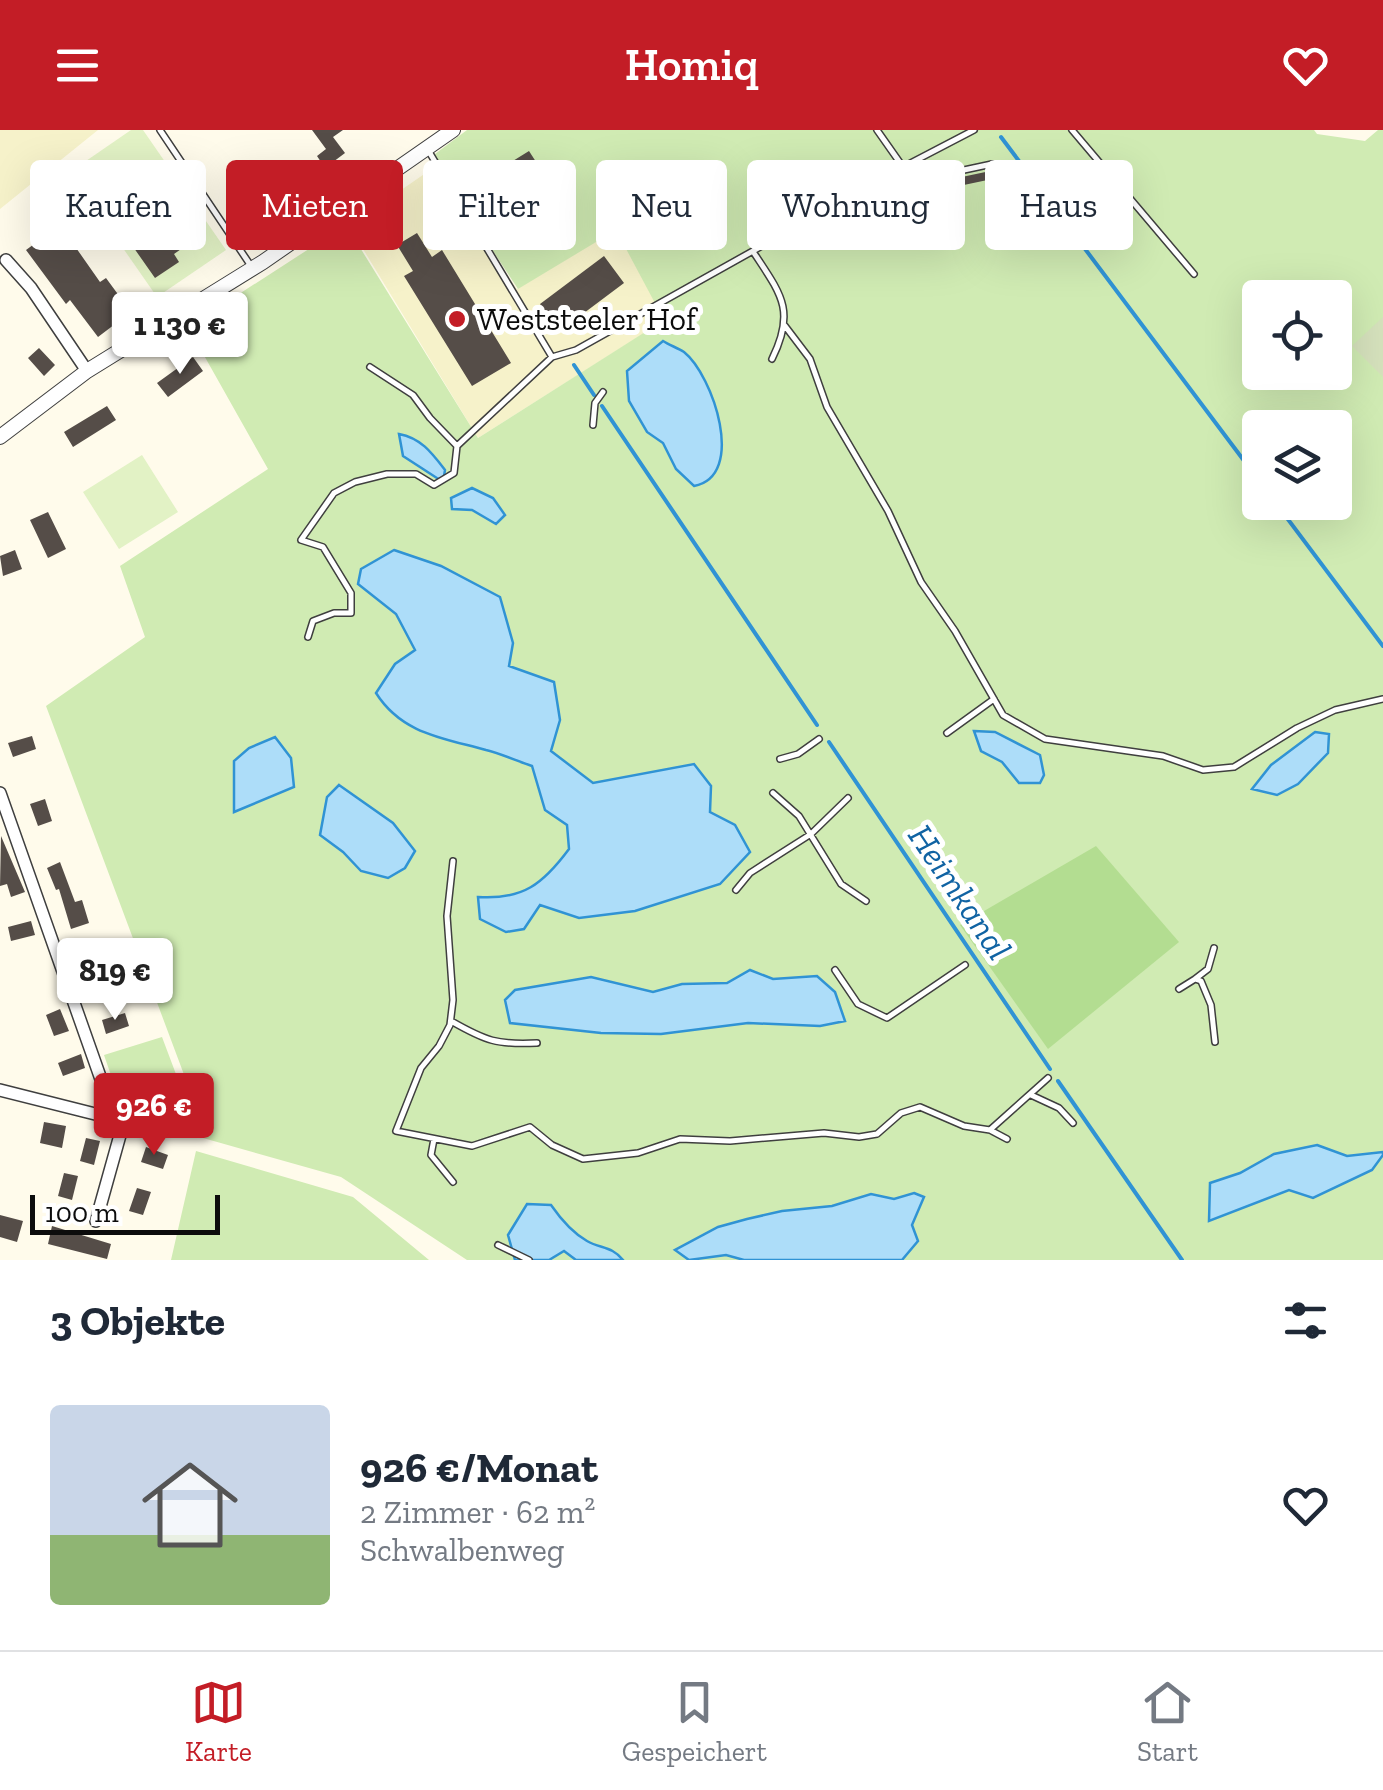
<!DOCTYPE html>
<html lang="de">
<meta charset="utf-8">
<style>
:root{--surface:#fff;--page:#f2f2f3;--text:#1f2937;--muted:#747a83;--line:#e0e1e3;--accent:#c31d26}
body{margin:0;font-family:"Zilla Slab",serif;background:var(--page);color:var(--text);height:100vh;display:flex;flex-direction:column;font-size:38px;white-space:nowrap}
*{box-sizing:border-box;margin:0}
p{font-size:32px;color:var(--muted)}
.icon{flex:none;width:55px;height:55px;fill:none;stroke:currentColor;stroke-width:2;stroke-linecap:round;stroke-linejoin:round}
.map{position:relative;height:1130px;overflow:hidden}
.panel{display:flex;flex-direction:column;background:var(--surface);flex:1}
.panel>*{flex:none}
.guide{position:absolute;left:30px;top:30px;width:1325px;height:90px;display:flex;gap:20px}
.fabs{position:absolute;left:1242px;top:150px;display:grid;gap:20px}
.fabs a{display:grid;place-items:center;width:110px;height:110px;border-radius:10px;background:var(--surface);box-shadow:0 10px 40px #0002;font-size:50px}
.scale{position:absolute;left:30px;bottom:25px;width:190px;box-sizing:border-box;padding-left:10px;border:5px solid #0c0c0c;border-top:0;font-size:28px;line-height:35px;white-space:nowrap;color:#0c0c0c;-webkit-text-stroke:8px #fff;paint-order:stroke}
.price{position:absolute;translate:-50% -85px;padding:0 22px;border-radius:10px;background:#fff;color:#222;font-size:32px;line-height:65px;filter:drop-shadow(0 2px 5px #0008)}
.price::after{content:'';position:absolute;left:50%;top:60px;width:30px;height:22px;margin-left:-15px;background:inherit;clip-path:polygon(0 0,100% 0,50% 100%)}
.price.on{background:var(--accent);color:#fff}
ul{padding:0;list-style:none}
li{display:flex;align-items:center;gap:30px;height:250px;padding:0 50px}
li+li{border-top:2px solid var(--line)}
li span{display:grid;place-items:center;flex:none;width:280px;height:200px;border-radius:10px;color:#555}
li>.icon{margin-inline-start:auto}
span .icon{width:120px;height:120px;fill:#fffc;stroke-width:1}
li b{font-size:42px}
h2{display:flex;justify-content:space-between;align-items:center;height:120px;padding:0 50px;font-size:42px}
.pill{padding:0 35px;border-radius:10px;background:var(--surface);box-shadow:0 10px 40px #0002;font-size:35px;line-height:90px}
.pill.on{background:var(--accent);color:#fff}
header{display:flex;justify-content:space-between;align-items:center;height:130px;padding:0 50px;background:var(--accent);color:#fff;font-size:45px;font-weight:600}
.tab-bar{display:flex;justify-content:space-around;align-items:center;height:140px;border-top:2px solid var(--line);background:var(--surface);font-size:28px;color:var(--muted)}
.tab-bar a{display:grid;justify-items:center;gap:5px}
.tab-bar .on{color:var(--accent)}
.map>svg:first-child{display:block}
</style>
<header><svg class="icon" aria-label="menu" viewBox="0 0 24 24"><path d="M4 6h16M4 12h16M4 18h16"/></svg>Homiq<svg class="icon" aria-label="heart" viewBox="0 0 24 24"><path d="M12 20l-8-8c-3-5 5-10 8-4 3-6 11-1 8 4z"/></svg></header>
<div class="map">
<svg width="1383" height="1130" viewBox="0 0 1383 1130">
<rect width="100%" height="100%" fill="#fffbeb"/>
<!-- farmland -->
<path fill="#f6f2ca" d="M0 0H98L0 79Z
M433 38 517 159 616 99 665 190 478 308 349 96Z"/>
<!-- green -->
<path fill="#d0ebb3" fill-rule="evenodd" d="M467 0H1314L1317 4 1365 11 1378 0H1383V1130H467L341 1047 196 1006 201 990 46 576 145 507 120 436 268 339 188 197 346 95 478 308 664 190 616 100 518 159 431 27ZM1260 168H1335V242H1260ZM1260 298H1335V372H1260Z
M162 907 194 992 190 1004 126 989 104 925Z
M196 1021 353 1067 429 1130H171Z"/>
<!-- forest -->
<path fill="#b3dd91" d="M1096 716 1179 812 1048 919 960 795Z"/>
<!-- cemetery -->
<path fill="#d5e1bc" d="M1383 187V247L1352 216Z"/>
<!-- pitch -->
<path fill="#e2f2c5" d="M131 0H143L226 120 157 167 70 42Z
M142 325 178 382 119 419 83 362Z"/>
<!-- water -->
<path fill="#adddf9" stroke="#3093d4" stroke-width="2.5" d="M663 211C669 215 678 218 684 222 713 245 747 346 694 356L676 339 663 313 647 302 629 271 627 241Z
M399 304C421 308 432 323 445 340L443 352 403 326Z
M472 358 493 368 505 385 496 394 472 380 452 379 451 368Z
M394 420 441 436 500 467 513 513 509 536 554 552 560 590 551 621 593 653 694 634 711 656 710 682 735 695 750 722 720 754 635 781 579 788 540 775 524 799 506 802 480 789 478 767C523 770 543 754 569 719L567 695 545 680 532 636C517 631 502 624 486 620 443 608 402 604 376 563L395 534 415 520 396 484 358 454 361 439Z
M974 601 995 602 1040 625 1044 645 1040 653H1019L1002 632 981 621Z
M1315 602 1329 604 1328 623 1298 654 1277 665 1252 659 1271 635Z
M275 607 291 628 294 657 234 682V631L249 618Z
M339 655 393 693 415 721 405 738 388 748 361 741 343 722 320 705 327 667Z
M750 840 773 849 817 846 835 862 845 891 820 896 748 893 661 904 601 903 510 893 505 870 515 860 591 847 653 862 682 854 727 853Z
M1317 1015 1347 1026 1383 1022V1025L1372 1040 1313 1068 1289 1060 1209 1091 1210 1053 1240 1043 1274 1024Z
M914 1063 924 1067 912 1095 918 1111 902 1130H744L726 1125 689 1130 675 1120 718 1097 747 1089 782 1081 832 1076 871 1064 894 1069Z
M527 1074 551 1075C560 1088 573 1103 587 1111 601 1119 612 1116 623 1130H576L564 1121 549 1130H515L508 1105Z"/>
<g fill="none" stroke-linecap="round" stroke-linejoin="round">
<!-- stream -->
<path stroke="#3093d4" stroke-width="4" d="M1001 7 1260 352
M574 235 594 265
M602 276 817 595
M1275 372 1383 516
M829 612 1050 939
M1058 951 1182 1130"/>
</g>
<!-- building -->
<path fill="#554d48" d="M312 0H343L333 7 345 23 325 38 317 26 326 19Z
M529 21 540 38 487 70 477 53Z
M995 40 997 48 940 60 938 52Z
M262 50 277 70 265 79 251 59Z
M172 57 204 103 174 124 179 132 155 148 129 111 153 95 138 73 153 62 157 68Z
M60 95 100 152 106 148 131 182 98 207 70 170 66 174 26 120Z
M417 103 432 127 442 120 511 233 472 256 404 146 413 141 397 115Z
M604 126 624 153 560 201 540 174Z
M39 218 55 235 44 246 28 228Z
M193 227 203 241 168 267 157 253Z
M107 276 116 290 73 317 64 302Z
M48 382 66 419 48 428 30 390Z
M15 420 22 439 3 446 0 426Z
M32 606 36 619 13 627 8 613Z
M45 669 52 691 38 696 30 674Z
M1 706 25 762 11 767 7 754 0 756Z
M60 732 75 772 82 770 89 793 71 799 59 759 56 760 47 738Z
M31 791 35 805 11 811 8 797Z
M104 821 110 834 87 843 82 830Z
M60 879 69 901 54 906 46 885Z
M125 883 129 896 106 904 102 890Z
M81 924 85 938 63 946 58 933Z
M44 992 66 996 62 1018 40 1013Z
M86 1008 100 1011 94 1035 80 1031Z
M146 1017 168 1025 163 1039 141 1032Z
M64 1043 78 1046 72 1070 58 1066Z
M137 1058 151 1062 143 1085 129 1081Z
M0 1085 23 1091 17 1112 0 1107Z
M52 1096 111 1114 107 1129 48 1114Z"/>
<g fill="none" stroke-linecap="round" stroke-linejoin="round">
<!-- service casing -->
<g stroke="#3f3f3f" stroke-width="8">
<path id="service" d="M160 0 251 136
M974 0 903 37 912 45 922 49 992 34
M1072 0 1194 144
M428 20 552 227 576 220 903 37 877 0
M754 123C781 164 796 181 772 229
M785 196 810 229 827 277 888 381 921 452 955 501 1003 585 1045 609 1163 626 1203 640 1234 637 1297 598 1335 580 1383 569
M370 237 413 265 430 288 457 316
M593 295 595 273 603 262
M308 507 313 491 334 483H351V463L323 417 301 410 334 363 355 352 387 344H416L434 355 454 343 457 316 552 227
M947 603 994 569
M780 629 798 624 819 609
M773 663 799 686 841 754 866 771
M453 731 447 786 453 870 450 895 439 916 421 938 396 1001 472 1016 530 997 552 1015 583 1029 638 1023 680 1009 730 1011 824 1003 859 1007 877 1004 901 983 920 977 964 996 990 1000 1007 1009
M736 760 750 743 811 704 848 668
M835 840 858 874 887 888 965 835
M1195 849 1208 839 1214 818
M1179 859 1195 849 1201 851 1211 875 1215 912
M451 891C486 911 497 915 537 913
M1031 965 1059 978 1073 993
M991 999 1048 948
M434 1009 431 1025 453 1052
M498 1115 529 1130"/>
</g>
<!-- minor casing -->
<g stroke="#3f3f3f" stroke-width="14">
<path id="minor" d="M6 130 31 158 87 241
M0 663 115 989 122 998 96 1091
M0 960 115 989"/>
</g>
<!-- tertiary casing -->
<g stroke="#3f3f3f" stroke-width="16">
<path id="tertiary" d="M0 307 87 241 263 132 453 0"/>
</g>
<!-- service -->
<use href="#service" stroke="#fff" stroke-width="5"/>
<!-- minor -->
<use href="#minor" stroke="#fff" stroke-width="11"/>
<!-- tertiary -->
<use href="#tertiary" stroke="#fff" stroke-width="14"/>
</g>
<!-- markers -->
<circle fill="#c31d26" stroke="#fff" stroke-width="4" cx="457" cy="189" r="10"/>
<g text-anchor="middle" stroke-width="10" stroke-linejoin="round" paint-order="stroke">
<!-- poi labels -->
<g font-size="32" fill="#0c0c0c" stroke="#fff" text-anchor="start">
<text x="477" y="200">Weststeeler Hof</text>
</g>
<!-- water labels -->
<g font-size="35" font-style="italic" fill="#1063a3" stroke="#fff">
<text transform="translate(960 762) rotate(56)" y="12">Heimkanal</text>
</g>
</g>
</svg>
<div class="fabs">
<a><svg class="icon" aria-label="locate" viewBox="0 0 24 24"><circle cx="12" cy="12" r="6"/><path d="M12 2v4M12 18v4M2 12h4M18 12h4"/></svg></a>
<a><svg class="icon" aria-label="layers" viewBox="0 0 24 24"><path d="M12 4l9 5-9 5-9-5zM3 14l9 5 9-5"/></svg></a>
</div>
<div class="scale">100 m</div>
<b class="price" style="left:180px;top:247px">1 130 €</b>
<b class="price" style="left:115px;top:893px">819 €</b>
<b class="price on" style="left:154px;top:1028px">926 €</b>
<div class="guide">
<a class="pill">Kaufen</a>
<a class="pill on">Mieten</a>
<a class="pill">Filter</a>
<a class="pill">Neu</a>
<a class="pill">Wohnung</a>
<a class="pill">Haus</a>
</div>
</div>
<section class="panel">
<h2>3 Objekte<svg class="icon" aria-label="filters" viewBox="0 0 24 24"><path d="M4 7h16M4 17h16"/><circle cx="9" cy="7" r="2"/><circle cx="15" cy="17" r="2"/></svg></h2>
<ul>
<li><span style="background:linear-gradient(#c9d6e8 65%,#8fb573 0)"><svg class="icon" aria-label="home" viewBox="0 0 24 24"><path d="M3 11l9-7 9 7M6 9v11h12V9"/></svg></span><div><b>926 €/Monat</b><p>2 Zimmer · 62 m²</p><p>Schwalbenweg</p></div><svg class="icon" aria-label="heart" viewBox="0 0 24 24"><path d="M12 20l-8-8c-3-5 5-10 8-4 3-6 11-1 8 4z"/></svg></li>
</ul>
</section>
<nav class="tab-bar">
<a class="on"><svg class="icon" aria-label="map" viewBox="0 0 24 24"><path d="M3 6l6-2 6 2 6-2v14l-6 2-6-2-6 2zM9 4v14M15 6v14"/></svg>Karte</a>
<a><svg class="icon" aria-label="saved" viewBox="0 0 24 24"><path d="M7 4h10v16l-5-4-5 4z"/></svg>Gespeichert</a>
<a><svg class="icon" aria-label="home" viewBox="0 0 24 24"><path d="M3 11l9-7 9 7M6 9v11h12V9"/></svg>Start</a>
</nav>
